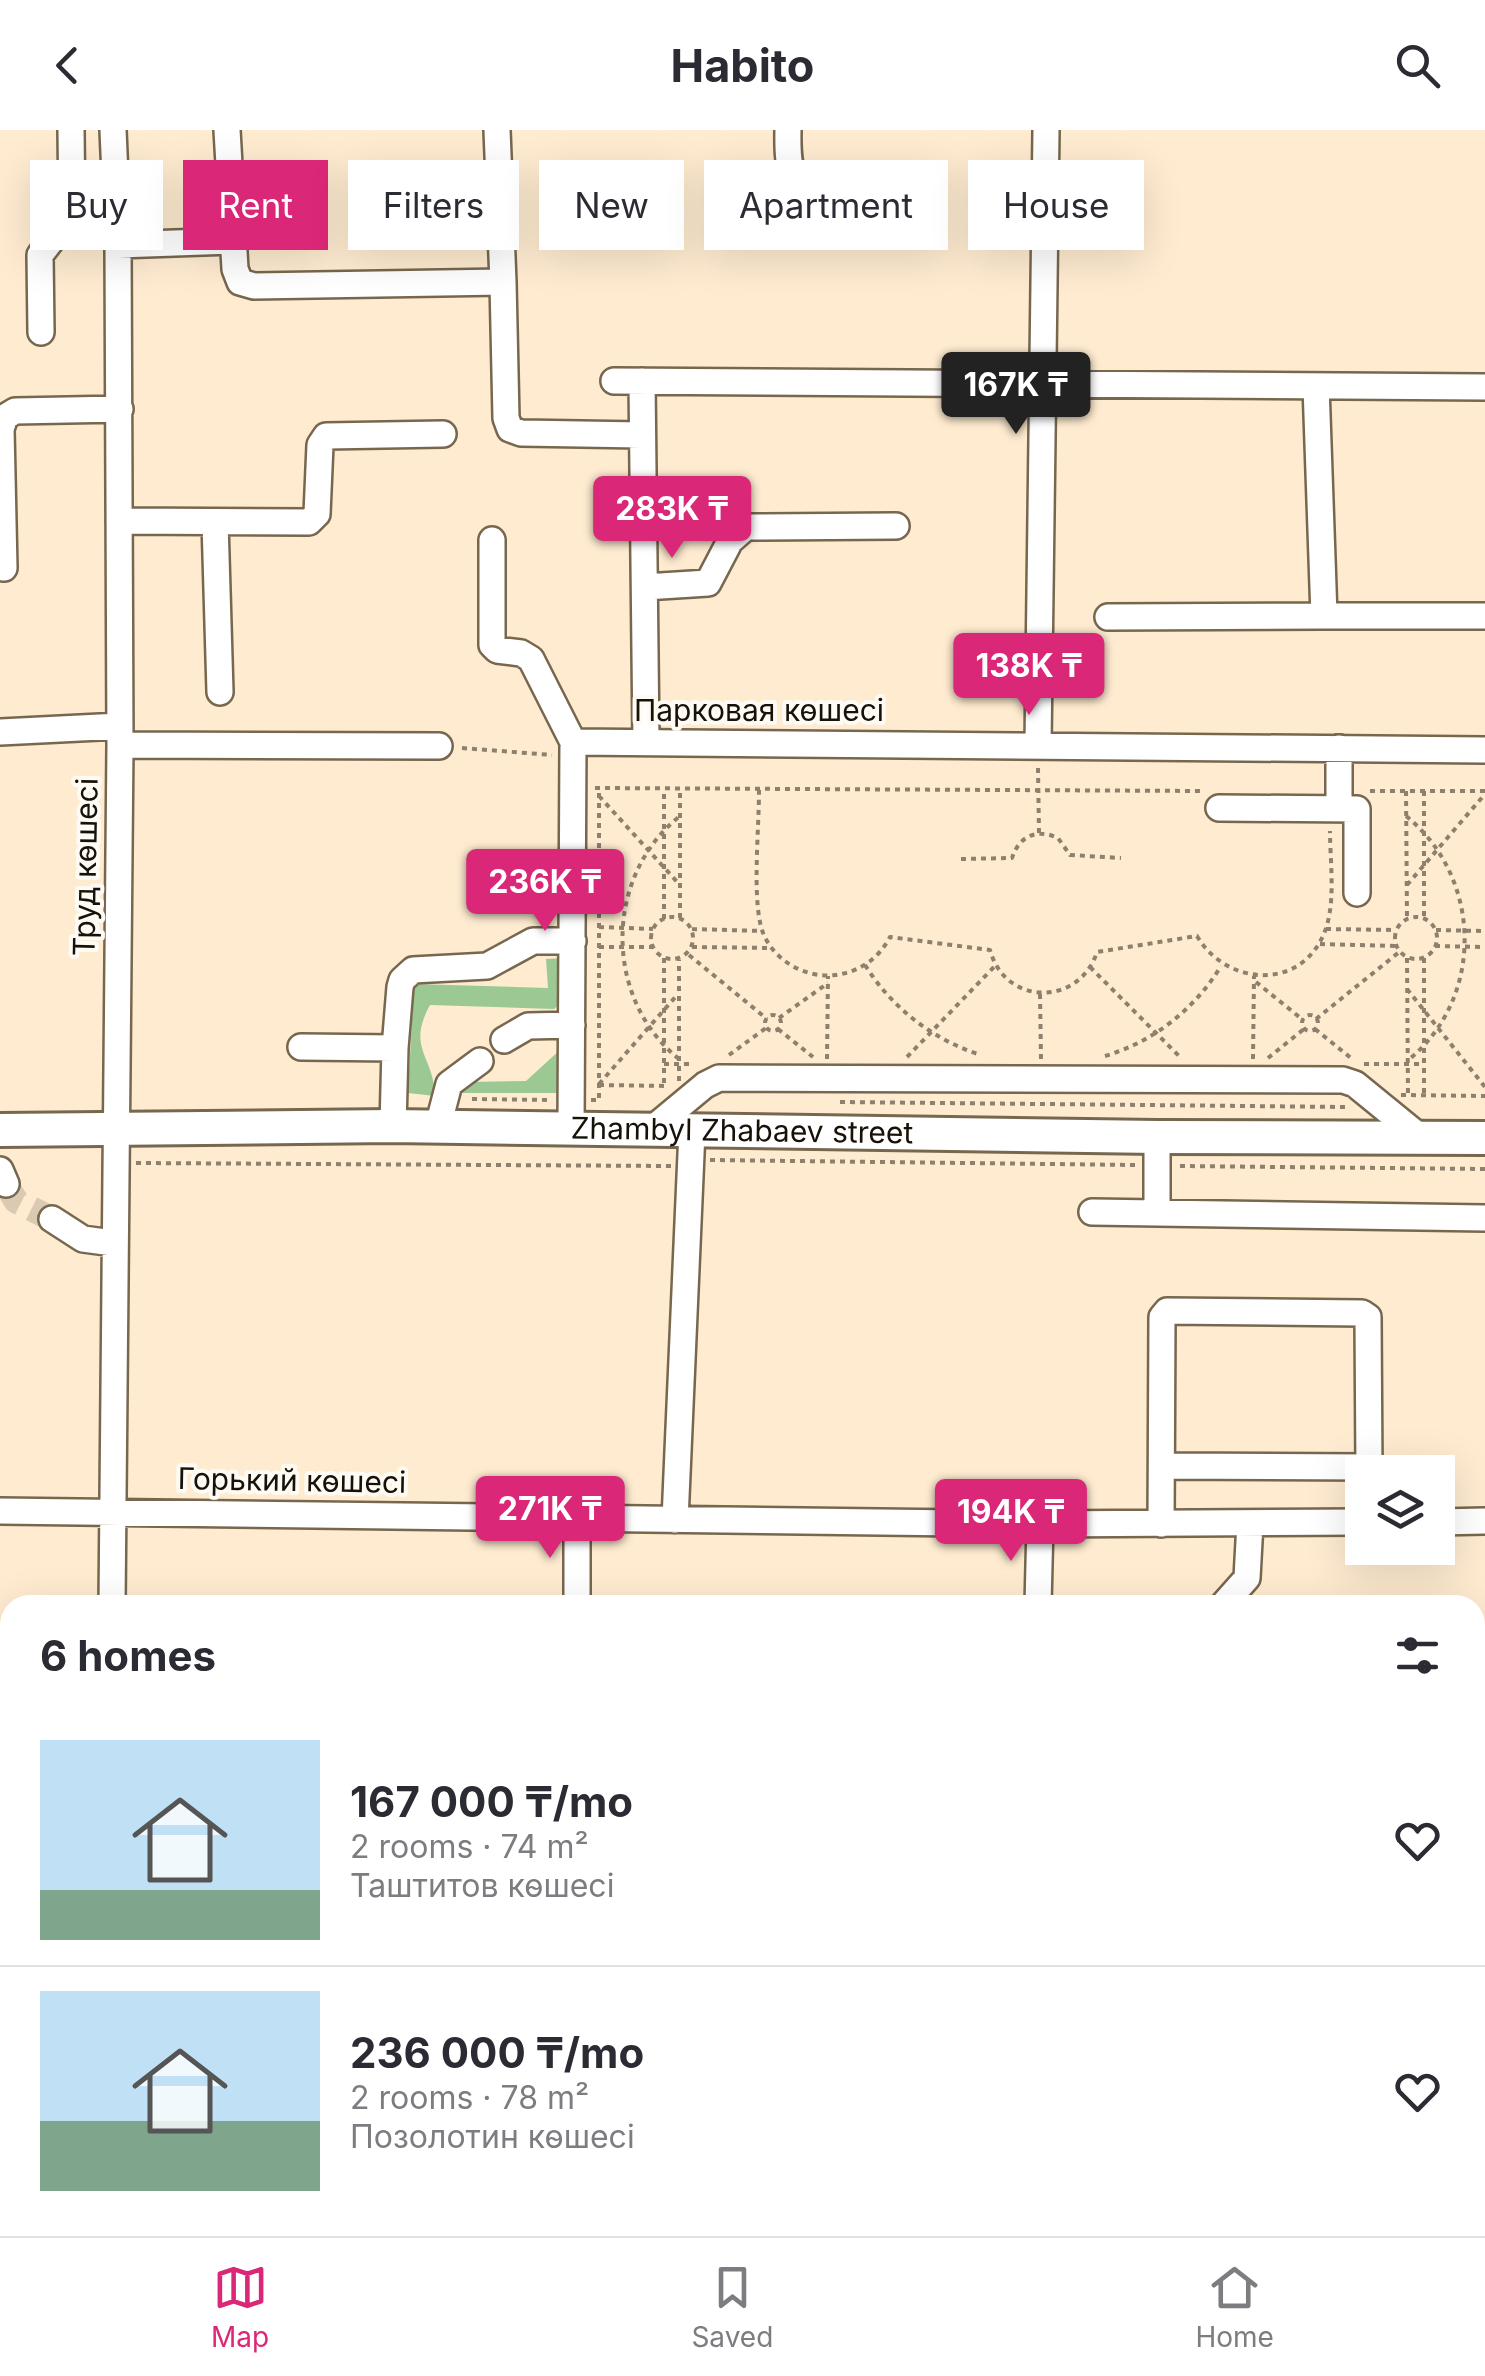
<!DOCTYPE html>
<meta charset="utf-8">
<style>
:root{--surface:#fff;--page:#f2f2f3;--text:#2b2b33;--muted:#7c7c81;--line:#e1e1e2;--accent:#db2777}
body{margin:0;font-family:Inter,sans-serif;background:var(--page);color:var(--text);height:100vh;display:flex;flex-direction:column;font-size:38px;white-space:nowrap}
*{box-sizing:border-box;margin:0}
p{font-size:32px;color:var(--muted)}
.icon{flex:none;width:55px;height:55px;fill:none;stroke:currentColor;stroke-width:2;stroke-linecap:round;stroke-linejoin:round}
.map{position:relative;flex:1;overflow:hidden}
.details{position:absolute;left:0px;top:1465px;width:1485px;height:642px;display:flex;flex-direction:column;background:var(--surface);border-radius:30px 30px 0 0;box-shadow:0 10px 40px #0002}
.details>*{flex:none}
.banner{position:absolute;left:30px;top:30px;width:1425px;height:90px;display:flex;gap:20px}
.fabs{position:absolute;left:1345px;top:1325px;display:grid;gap:20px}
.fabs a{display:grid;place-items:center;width:110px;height:110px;border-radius:0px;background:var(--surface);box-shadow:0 10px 40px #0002;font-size:50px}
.price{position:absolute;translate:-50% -85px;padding:0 22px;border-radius:10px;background:var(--accent);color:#fff;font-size:32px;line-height:65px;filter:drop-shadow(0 2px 5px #0008)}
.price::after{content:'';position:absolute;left:50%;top:60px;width:30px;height:22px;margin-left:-15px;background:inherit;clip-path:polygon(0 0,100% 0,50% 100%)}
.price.on{background:#222;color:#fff}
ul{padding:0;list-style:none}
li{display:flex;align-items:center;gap:30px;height:250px;padding:0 40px}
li+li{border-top:2px solid var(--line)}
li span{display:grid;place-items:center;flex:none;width:280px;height:200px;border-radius:0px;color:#555}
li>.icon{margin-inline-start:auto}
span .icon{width:120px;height:120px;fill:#fffc;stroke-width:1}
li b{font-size:42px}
h2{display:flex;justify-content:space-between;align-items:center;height:120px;padding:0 40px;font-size:42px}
.tag{padding:0 35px;border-radius:0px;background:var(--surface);box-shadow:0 10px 40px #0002;font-size:35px;line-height:90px}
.tag.on{background:var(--accent);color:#fff}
header{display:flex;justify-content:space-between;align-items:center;height:130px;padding:0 40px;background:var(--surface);font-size:45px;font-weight:700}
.tab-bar{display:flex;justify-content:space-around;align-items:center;height:140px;border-top:2px solid var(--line);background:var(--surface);font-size:28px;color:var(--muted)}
.tab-bar a{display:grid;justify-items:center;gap:5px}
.tab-bar .on{color:var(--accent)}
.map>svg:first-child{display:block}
</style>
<header><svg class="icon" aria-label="back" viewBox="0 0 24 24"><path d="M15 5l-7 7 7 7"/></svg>Habito<svg class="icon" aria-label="search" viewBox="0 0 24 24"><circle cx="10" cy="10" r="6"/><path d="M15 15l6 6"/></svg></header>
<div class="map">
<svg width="1485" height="2106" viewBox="0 0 1485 2106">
<rect width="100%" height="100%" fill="#feebd0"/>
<!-- green -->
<path fill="#9cc993" d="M564 828 565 870 554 879 430 875C406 919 434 925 435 966L408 963 414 854 548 858 546 829Z
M561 919 559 963H459L467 952 526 951Z"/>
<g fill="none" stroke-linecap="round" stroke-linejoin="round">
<!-- minor-tunnel -->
<path stroke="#dbcab2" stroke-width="25" stroke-dasharray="25 12" stroke-linecap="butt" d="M6 1054 16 1071 52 1089"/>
<!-- minor casing -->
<g stroke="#77674f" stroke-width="30">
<path id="minor" d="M227 0 235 139 240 152 254 156 503 152 497 0
M788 0C787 46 792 60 834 83
M118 115 232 111
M503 152 506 288 510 299 521 303 641 305
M41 202 40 125 72 84 71 0
M614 251 1485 257
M642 251 646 612
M119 391 309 392 317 384 320 315 326 306 443 304
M215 392 220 562
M492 410V515L497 520 521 523 531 529 573 612 571 997
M4 438 1 299 5 287 15 281 120 279
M645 457 708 453 730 411 746 397 896 396
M1324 486H1485
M1108 487 1324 486 1316 256
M0 602 120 596
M573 612 1485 620
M120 615 439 616
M1038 615 1046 0
M1219 678 1357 679V763
M1339 679V618
M504 910 528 896 572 895
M301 917 395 918 400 857 402 850 413 840 487 836 533 811H573
M393 996 395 918
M438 996 449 954 480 931
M652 999 705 955 719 948 1343 950 1355 954 1420 1007
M1157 1007V1082
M0 1040 6 1054
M1092 1082 1485 1088
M52 1089 83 1109 113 1113
M1162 1336 1369 1337
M0 1381 1040 1394 1362 1392
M577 1388V1475
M675 1390 692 1001
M1438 1392 1485 1391
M1161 1394 1162 1187 1167 1181 1362 1183 1368 1187 1369 1342
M112 1475 120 615 118 115 113 0
M1038 1475 1040 1394
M1223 1475 1247 1448 1250 1393
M1475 1526 1485 1525
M0 1761H10
M1475 1764H1485
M0 1936H10
M1475 2023H1485
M109 2106V2098
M369 2106 392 2098
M1029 2106V2098"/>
</g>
<!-- major casing -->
<g stroke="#77674f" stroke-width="38">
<g id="major">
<path id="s1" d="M0 1000 393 996 1157 1007 1485 1008"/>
</g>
</g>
<!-- path -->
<path stroke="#8d816e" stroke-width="4" stroke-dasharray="5 5" stroke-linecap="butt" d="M462 618 552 625
M1038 638 1039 703
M595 658 1205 661
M759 660C759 697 753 759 760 792 766 826 802 849 835 845 860 842 879 828 890 807L990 820C1005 876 1079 877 1097 822L1197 806C1226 856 1302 862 1325 801 1336 772 1330 732 1330 701
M1370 661H1485
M1406 661 1407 789
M599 666 680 755
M1406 686C1483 748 1485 869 1407 931
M961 729 1012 728C1019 706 1037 698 1058 708L1070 725 1121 728
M1407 755 1485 664
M1424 786V661
M651 808a21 21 0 1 1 42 0a21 21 0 1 1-42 0Z
M1395 808a21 21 0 1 1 42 0a21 21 0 1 1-42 0Z
M680 788V660
M664 789V660
M599 797 653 799
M692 799 762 801
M1326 799 1396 800
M1436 800 1485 801
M1320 814 1396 816
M1435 816 1485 817
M599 817H653
M692 817 772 818
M689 825 767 889
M664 828V953
M1407 828 1408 965
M865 835C892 878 933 910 981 925
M1090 837 1181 928
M1256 852 1303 890
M1407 859 1485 957
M1040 864 1041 929
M1302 893a8 8 0 1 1 16 0a8 8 0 1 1-16 0Z
M765 893a8 8 0 1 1 16 0a8 8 0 1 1-16 0Z
M779 888 828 853
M1316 889 1398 823
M778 899 813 927
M1315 899 1351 928
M729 925 766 898
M1105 926C1153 912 1195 879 1221 836
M907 927 994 837
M1268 928 1304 899
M679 929C603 868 604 746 680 686
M827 929 828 846
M1253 929 1254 846
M664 934H694
M1364 934H1424
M679 951V830
M599 954 678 864
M599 955 669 956
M1424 963V828
M1401 965 1485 966
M472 969 552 970
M591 970H599V660
M840 972 1346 977
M710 1030 1135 1035
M136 1033 671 1036
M1180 1036 1485 1039"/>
<!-- minor -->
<use href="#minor" stroke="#fff" stroke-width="25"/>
<!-- major -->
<use href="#major" stroke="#fff" stroke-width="32"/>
</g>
<g text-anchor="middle" stroke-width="8" stroke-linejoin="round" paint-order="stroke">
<!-- street labels -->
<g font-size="30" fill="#171108" stroke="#fefbf5">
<text x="759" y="591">Парковая көшесі</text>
<text transform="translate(86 737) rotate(-89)" y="10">Труд көшесі</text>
<text dy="10" stroke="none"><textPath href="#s1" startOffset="742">Zhambyl Zhabaev street</textPath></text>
<text transform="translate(292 1351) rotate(1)" y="10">Горький көшесі</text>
</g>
</g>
</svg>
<div class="fabs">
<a><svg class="icon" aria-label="layers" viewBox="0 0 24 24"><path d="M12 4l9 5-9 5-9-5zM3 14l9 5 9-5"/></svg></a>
</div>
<b class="price on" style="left:1016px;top:307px">167K ₸</b>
<b class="price" style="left:672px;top:431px">283K ₸</b>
<b class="price" style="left:1029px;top:588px">138K ₸</b>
<b class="price" style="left:545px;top:804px">236K ₸</b>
<b class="price" style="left:550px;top:1431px">271K ₸</b>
<b class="price" style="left:1011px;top:1434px">194K ₸</b>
<div class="banner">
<a class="tag">Buy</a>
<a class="tag on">Rent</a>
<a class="tag">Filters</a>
<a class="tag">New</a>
<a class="tag">Apartment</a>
<a class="tag">House</a>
</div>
<section class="details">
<h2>6 homes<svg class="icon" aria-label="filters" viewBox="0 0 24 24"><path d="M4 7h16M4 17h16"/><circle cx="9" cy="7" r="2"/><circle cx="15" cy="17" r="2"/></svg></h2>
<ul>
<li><span style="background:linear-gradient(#bfe0f5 75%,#7fa58c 0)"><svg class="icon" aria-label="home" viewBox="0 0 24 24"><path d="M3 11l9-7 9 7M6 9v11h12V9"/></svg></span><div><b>167 000 ₸/mo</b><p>2 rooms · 74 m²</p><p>Таштитов көшесі</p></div><svg class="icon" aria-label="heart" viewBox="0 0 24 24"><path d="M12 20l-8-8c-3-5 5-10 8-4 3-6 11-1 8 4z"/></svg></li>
<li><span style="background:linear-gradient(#bfe0f5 65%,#7fa58c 0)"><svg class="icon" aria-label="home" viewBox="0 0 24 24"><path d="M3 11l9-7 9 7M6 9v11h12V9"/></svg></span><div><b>236 000 ₸/mo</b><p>2 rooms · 78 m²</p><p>Позолотин көшесі</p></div><svg class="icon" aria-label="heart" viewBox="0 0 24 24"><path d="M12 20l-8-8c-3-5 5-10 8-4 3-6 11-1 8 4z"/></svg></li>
</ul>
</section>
</div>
<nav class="tab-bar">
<a class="on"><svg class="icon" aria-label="map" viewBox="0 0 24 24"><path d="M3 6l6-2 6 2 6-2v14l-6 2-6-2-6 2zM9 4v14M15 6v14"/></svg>Map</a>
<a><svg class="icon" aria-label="saved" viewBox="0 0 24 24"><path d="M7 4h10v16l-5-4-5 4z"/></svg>Saved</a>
<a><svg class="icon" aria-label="home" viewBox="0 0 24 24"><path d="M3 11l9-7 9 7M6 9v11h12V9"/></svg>Home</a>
</nav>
